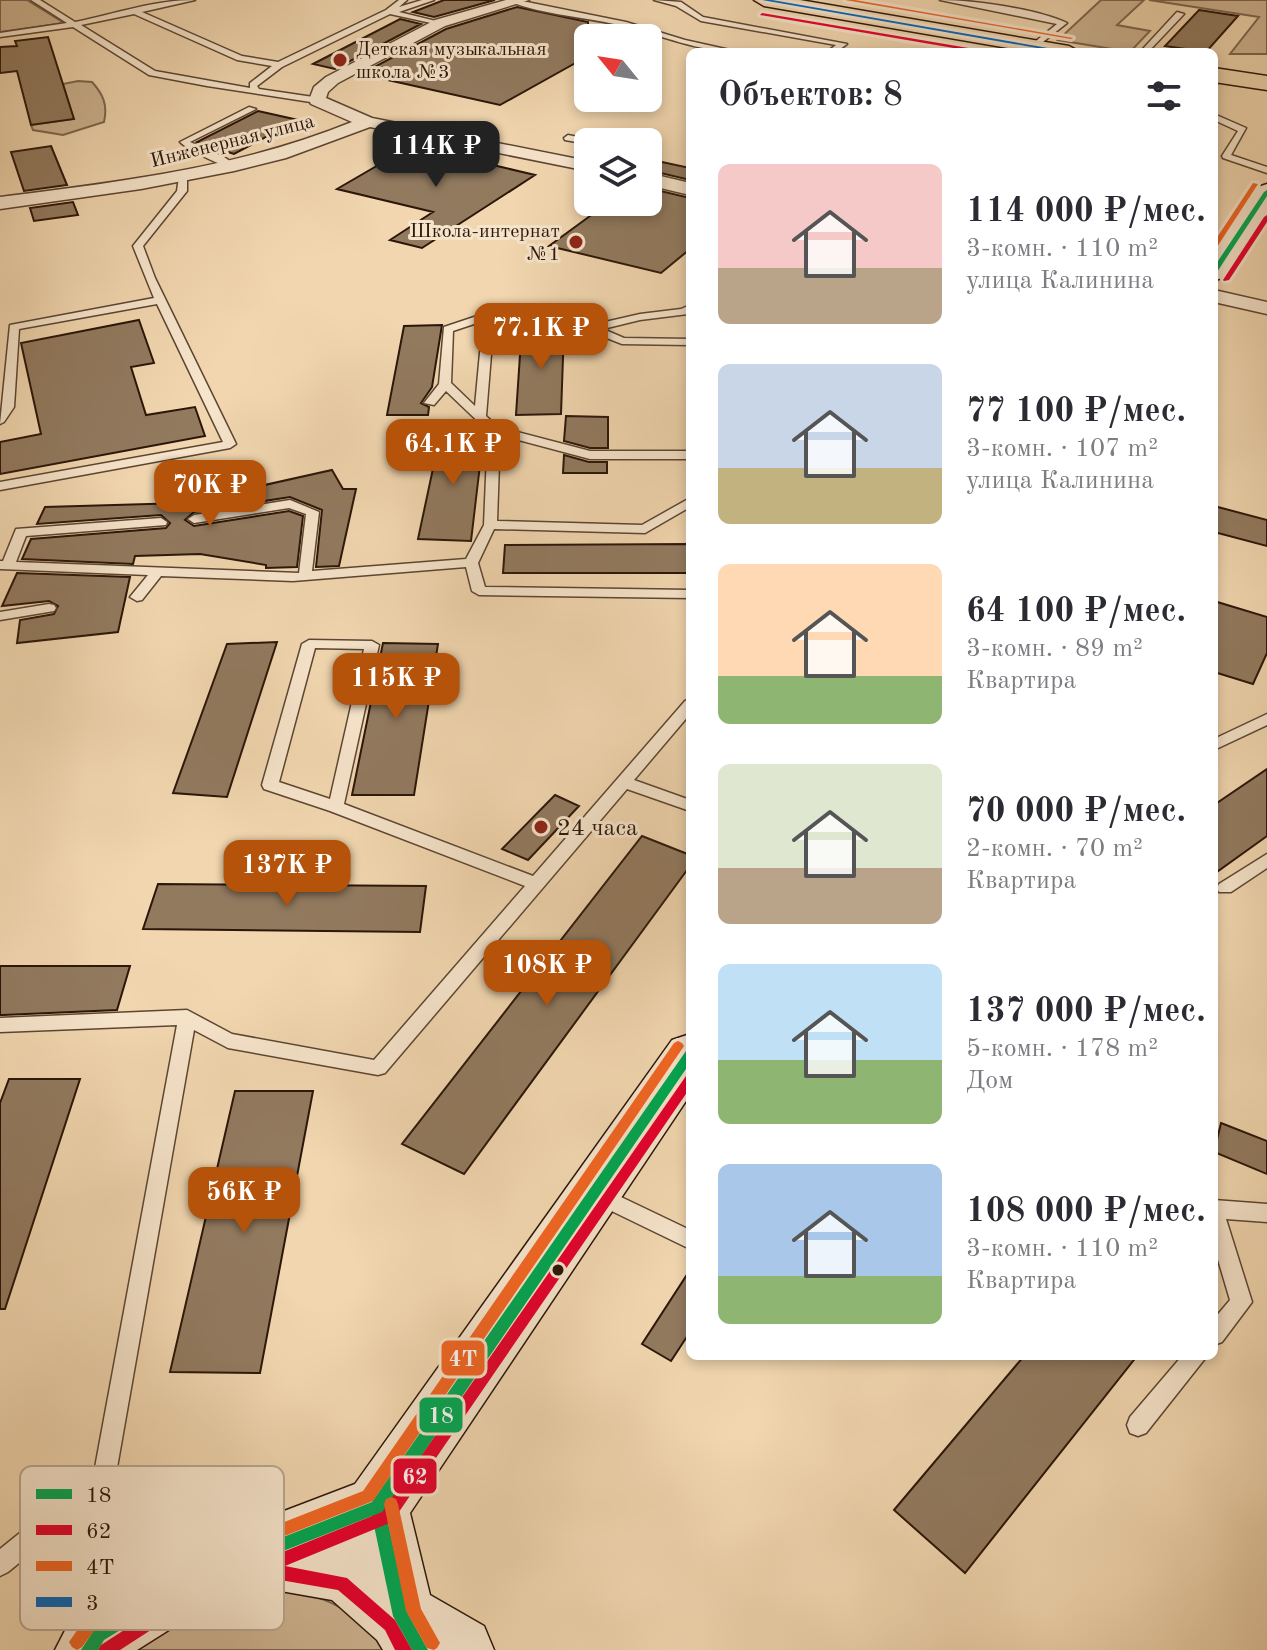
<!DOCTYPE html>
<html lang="ru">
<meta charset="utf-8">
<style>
:root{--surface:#fff;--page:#f2f2f3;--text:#2b2b33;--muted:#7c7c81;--accent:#b45309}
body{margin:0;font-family:"Old Standard TT",serif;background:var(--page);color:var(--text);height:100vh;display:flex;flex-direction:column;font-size:30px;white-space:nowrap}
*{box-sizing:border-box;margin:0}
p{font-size:26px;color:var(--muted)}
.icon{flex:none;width:44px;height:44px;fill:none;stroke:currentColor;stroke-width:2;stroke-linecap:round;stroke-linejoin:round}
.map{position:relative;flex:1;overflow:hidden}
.sheet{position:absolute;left:686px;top:48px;width:532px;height:1312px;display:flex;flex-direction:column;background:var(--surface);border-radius:12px;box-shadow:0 4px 12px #0003}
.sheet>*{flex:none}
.needle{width:52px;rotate:300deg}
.tools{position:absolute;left:574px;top:24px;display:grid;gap:16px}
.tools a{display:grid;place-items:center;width:88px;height:88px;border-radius:12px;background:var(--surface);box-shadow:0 4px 12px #0003;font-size:40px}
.price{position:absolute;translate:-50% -68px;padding:0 18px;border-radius:16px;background:var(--accent);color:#fff;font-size:26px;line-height:52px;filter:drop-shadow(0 2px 4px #0008)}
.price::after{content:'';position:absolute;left:50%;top:48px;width:24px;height:18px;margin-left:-12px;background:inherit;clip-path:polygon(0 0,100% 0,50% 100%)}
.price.on{background:#222;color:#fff}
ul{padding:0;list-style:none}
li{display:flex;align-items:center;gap:24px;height:200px;padding:0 32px}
li span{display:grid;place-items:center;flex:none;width:224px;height:160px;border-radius:12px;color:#555}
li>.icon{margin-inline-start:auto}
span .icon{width:96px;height:96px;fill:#fffc;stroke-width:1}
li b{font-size:34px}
h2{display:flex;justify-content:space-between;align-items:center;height:96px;padding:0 32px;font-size:34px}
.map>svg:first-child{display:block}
</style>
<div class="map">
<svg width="1267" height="1650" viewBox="0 0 1267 1650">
<rect width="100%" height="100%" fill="#f1d6af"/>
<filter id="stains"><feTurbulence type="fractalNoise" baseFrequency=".0025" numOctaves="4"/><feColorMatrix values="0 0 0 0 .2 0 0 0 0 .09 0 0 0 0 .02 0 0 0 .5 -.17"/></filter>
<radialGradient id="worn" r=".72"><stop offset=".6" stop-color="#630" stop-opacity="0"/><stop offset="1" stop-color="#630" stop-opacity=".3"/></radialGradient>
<!-- green -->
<path fill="#cfb593" stroke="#7d664e" stroke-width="2" d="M0 0H27L64 23 0 32Z
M1101 0H1144L1117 25 1150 31 1130 52 1058 40Z
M1149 0H1267V54H1230L1259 17Z
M78 81 92 82C103 94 108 105 104 122L63 135 33 130 31 125 73 119 63 84Z
M275 1586C326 1598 354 1606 386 1650H128L220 1593Z"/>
<!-- building -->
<path fill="#927a5f" stroke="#2b1609" stroke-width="2" d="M444 0H495L434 17 413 12Z
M517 7 588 22V56L500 105 361 74 446 29Z
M1199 10 1238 16 1206 52 1165 46Z
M400 19 421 24 335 69 313 64Z
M48 37 74 119 31 125 17 71 0 73V47L17 46 15 41Z
M258 111 298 120 234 154 197 142Z
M51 146 67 185 24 191 11 152Z
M411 146 497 166 535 175 422 248 390 240 433 212 337 189Z
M648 159 690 168V180L648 170Z
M648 188 690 198V249L661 273 549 246 605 205 648 215Z
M73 202 78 215 34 221 30 208Z
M139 320 154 363 131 367 146 415 195 407 205 436 0 474V442L41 434 21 343Z
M442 325 432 387 421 403 429 407 428 415H387L404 326Z
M522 325 564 329 561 414 516 415Z
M566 416 608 417V448H590L564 441Z
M441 431H484L471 541 418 539Z
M564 455 589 462H607V473H563Z
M332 470 343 489H356L339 566 316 567 322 510 290 497 194 512 185 520 194 526 289 511 303 516 297 567 266 568V565L200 554 135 556 133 564 22 559 31 539 166 528 170 523 161 515 37 524 45 507 184 503Z
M1214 506 1267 520V546L1214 532Z
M690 544V573H503L505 545Z
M17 573 130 577 118 632 17 643 20 620 54 614 58 606 49 601 2 606Z
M1214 601 1267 617V653L1253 684 1214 672Z
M277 642 227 797 173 793 227 644Z
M383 643 438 644 414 795H352Z
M1267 769V836L1214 874V805Z
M555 795 579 806 528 860 502 849Z
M642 836 690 855V866L464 1174 402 1144Z
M158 884 426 886 420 932 143 929Z
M0 966H130L117 1010 3 1015H0Z
M9 1079H80L5 1309H0V1103Z
M235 1091H313L260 1373 170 1372Z
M1221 1123 1267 1141V1174L1214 1152Z
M690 1270V1332L671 1361 642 1344Z
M1024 1356H1137L965 1573 894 1510Z"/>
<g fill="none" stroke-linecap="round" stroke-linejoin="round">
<!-- lane casing -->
<g stroke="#5c4632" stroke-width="3">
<path id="lane" d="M31 0H40L75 22C115 14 154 0 195 0L142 12 242 56 278 62 386 10 399 0H407L399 7 422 0H434L399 12 444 23 440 25 390 14 282 67 257 86 259 89 320 98 321 100 317 103 207 86 149 75 73 27 0 37V33L67 23ZM134 14 237 60 272 66 250 83V88L155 71 81 25Z
M517 0 626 22 685 40 739 52C698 52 662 35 623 26 592 18 539 14 512 2Z
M654 0 681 2 703 17 847 44 836 52H827L836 45 701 21 676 6Z
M940 0C974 0 1037 9 1067 23L1034 49 1031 45 1057 24Z
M1177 12 1184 14 1148 52H1140Z
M249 107 256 109 190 142 224 157 237 166 235 168C225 168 188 150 180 142Z
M1214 114 1246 128 1231 155 1267 167V173L1223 158 1222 156 1238 131 1214 120Z
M568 135 593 140 594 142H588V144L565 140 564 138Z
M179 177 187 179V191L143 246 155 278 236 444 230 448 0 490V482L223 442 157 304 19 329 14 407 4 422 0 424 10 325 154 298 133 246 177 191Z
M690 305 688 314 640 320 603 329 624 338 690 339V345L622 344 589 331 523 318H494L486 416 498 427 590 451H690V459H590L500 435 497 521 642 525 690 498V507L645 533 494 529 478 563 485 587 690 590V598L479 595 472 591 466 567 293 581 161 576 142 600 137 601 130 597 148 575 0 569V561H3L16 529 161 518 167 522 166 525 26 536 16 562 299 573 306 514 289 508 194 523 188 519 194 515 290 500 319 512 312 571 466 559 484 525 488 431 446 391 434 405 424 403 439 384 444 327 489 312H523L592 325 640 314 681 309ZM483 321 475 406 451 383 453 331Z
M49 604 54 605 56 608 54 611 0 620V612Z
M309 640 372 641 379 645 344 804 533 876 685 701 690 699V714L634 780 690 800V811L627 789 385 1073 378 1075 228 1048 194 1030 115 1479 112 1487 8 1572 0 1576V1549L94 1473 177 1025 0 1032V1018L187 1010 232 1034 374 1060 525 886 330 811 264 789 262 785 302 644ZM315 648 364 649 330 799 279 782Z
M1267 714V725L1214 750V739Z
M1267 854V868L1231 892H1219L1217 888 1219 884Z
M598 1186 690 1230V1249L591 1201 588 1195 591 1189Z
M1214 1200 1267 1204V1222L1226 1219 1252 1302 1222 1342 1214 1345V1319L1230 1300 1214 1246Z
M1182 1356H1207L1146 1433 1138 1436 1130 1433 1127 1425 1130 1417Z"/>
</g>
<!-- street casing -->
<g stroke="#5c4632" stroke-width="3">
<path id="street" d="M506 0H529L445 26 338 83 328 92 326 98 372 118 588 161V171L370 127 286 158 234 171 141 189 0 209V197C120 182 239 168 352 122L311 104 309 100 314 87 326 77 435 20Z
M648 173 690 183V195L648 185Z
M1214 290 1267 302V314L1214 302Z"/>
</g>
<!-- secondary casing -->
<g stroke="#2b1609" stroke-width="3">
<path id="secondary" d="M1267 184V212L1224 278 1214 280V251L1258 187Z
M690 1034V1095L410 1513 430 1595 484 1626 494 1650H383L377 1640 332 1600 258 1587 229 1592 137 1650H55L75 1611 194 1539 217 1529 258 1521 355 1484 672 1040Z"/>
</g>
<!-- primary casing -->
<g stroke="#2b1609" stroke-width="3">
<path id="primary" d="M754 0H800L1069 46 1080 52H1031L764 6Z
M1214 68 1267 76V90L1214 82Z"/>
</g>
<!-- lane -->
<use href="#lane" fill="#f6e4cb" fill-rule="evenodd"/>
<!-- street -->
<use href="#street" fill="#f6e4cb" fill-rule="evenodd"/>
<!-- secondary -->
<use href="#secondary" fill="#f6e4cb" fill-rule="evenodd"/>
<!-- primary -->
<use href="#primary" fill="#f1d6af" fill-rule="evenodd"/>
<!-- bus-1 casing -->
<g stroke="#f6e4cb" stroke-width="6">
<path id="bus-1" d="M1267 190V196L1217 272 1214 274V267L1264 192Z
M690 1049V1063L385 1509 408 1614 428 1650H412L393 1616 372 1516 258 1561 220 1569 104 1640 98 1650H81L94 1630 212 1557 258 1547 372 1502 686 1051Z"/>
</g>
<!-- bus-2 casing -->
<g stroke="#f6e4cb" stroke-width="6">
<path id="bus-2" d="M762 13 986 51 988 52H977L760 15Z
M1267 215V222L1229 280 1224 281 1223 280 1264 217Z
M690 1074V1088L392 1522 285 1566 347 1578 395 1620 412 1650H395L385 1630 338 1590 257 1576 225 1582 120 1650H98L101 1645 217 1570 263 1560 382 1512 686 1076Z"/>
</g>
<!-- bus-3 casing -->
<g stroke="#f6e4cb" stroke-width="6">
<path id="bus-3" d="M845 0H855L1073 38 1071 39Z
M1253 183 1258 184 1217 247 1214 249V242Z
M678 1041 682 1043 684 1046 682 1049 373 1501 254 1548 213 1556 95 1629 82 1647 77 1650 72 1647 69 1642 85 1619 206 1544 254 1534 363 1491 674 1043Z
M391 1497 396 1499 398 1504 421 1609 440 1643 437 1648 434 1650 427 1648 406 1611 384 1504 386 1499Z"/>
</g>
<!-- bus-4 casing -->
<g stroke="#f6e4cb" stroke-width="6">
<path id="bus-4" d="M762 0H772L1071 52H1060Z"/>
</g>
<!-- bus-1 -->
<use href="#bus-1" fill="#00a651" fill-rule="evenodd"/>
<!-- bus-2 -->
<use href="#bus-2" fill="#e4002b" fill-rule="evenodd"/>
<!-- bus-3 -->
<use href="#bus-3" fill="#f26522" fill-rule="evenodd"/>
<!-- bus-4 -->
<use href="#bus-4" fill="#0065bd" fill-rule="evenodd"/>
</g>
<!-- markers -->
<g fill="#8f2418" stroke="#f6e4cb" stroke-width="3">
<circle cx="340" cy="60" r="8"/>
<circle cx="576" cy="242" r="8"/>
<circle cx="541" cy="827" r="8"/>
</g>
<circle fill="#2b1609" stroke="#f6e4cb" stroke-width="3" cx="558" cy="1270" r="7"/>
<g text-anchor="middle" stroke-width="6" stroke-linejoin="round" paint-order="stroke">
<!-- far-poi labels -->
<g font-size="20" fill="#2b1609" stroke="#f6e4cb" text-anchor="start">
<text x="356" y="55">Детская музыкальная<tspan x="356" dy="23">школа №3</tspan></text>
<text x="560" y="237" text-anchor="end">Школа-интернат<tspan x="560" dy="23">№1</tspan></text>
</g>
<!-- far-street labels -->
<g font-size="20" fill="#2b1609" stroke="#f6e4cb">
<text transform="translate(232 140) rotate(-14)" y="7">Инженерная улица</text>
</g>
<!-- poi labels -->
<g font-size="24" fill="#2b1609" stroke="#f6e4cb" text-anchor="start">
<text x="557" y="835">24 часа</text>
</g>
</g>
<!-- legend -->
<rect x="20" y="1466" width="264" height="164" rx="12" fill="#f6e4cb" stroke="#b9a691" stroke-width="2"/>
<rect x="36" y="1489" width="36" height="10" fill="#00a651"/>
<rect x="36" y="1525" width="36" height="10" fill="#e4002b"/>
<rect x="36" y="1561" width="36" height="10" fill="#f26522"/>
<rect x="36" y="1597" width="36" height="10" fill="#0065bd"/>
<g font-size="22" fill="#2b1609">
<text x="86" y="1502">18</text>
<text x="86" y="1538">62</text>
<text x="86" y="1574">4Т</text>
<text x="86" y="1610">3</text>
</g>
<g stroke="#f6e4cb" stroke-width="3">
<rect x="440" y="1339" width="46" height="38" rx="8" fill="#f26522"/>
<rect x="418" y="1396" width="46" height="38" rx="8" fill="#00a651"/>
<rect x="392" y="1457" width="46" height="38" rx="8" fill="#e4002b"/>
</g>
<g font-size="22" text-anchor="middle" font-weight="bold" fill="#fff">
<text x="463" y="1366">4Т</text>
<text x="441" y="1423">18</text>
<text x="415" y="1484">62</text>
</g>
<rect width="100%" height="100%" filter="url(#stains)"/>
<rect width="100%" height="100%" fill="url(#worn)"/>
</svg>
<div class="tools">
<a><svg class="needle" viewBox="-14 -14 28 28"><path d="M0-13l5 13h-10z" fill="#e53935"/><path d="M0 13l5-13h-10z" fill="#7c7c81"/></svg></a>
<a><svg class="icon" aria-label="layers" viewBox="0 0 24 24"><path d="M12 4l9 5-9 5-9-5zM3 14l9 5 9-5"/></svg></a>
</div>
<b class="price on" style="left:436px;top:189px">114K ₽</b>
<b class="price" style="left:541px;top:371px">77.1K ₽</b>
<b class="price" style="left:453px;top:487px">64.1K ₽</b>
<b class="price" style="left:210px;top:528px">70K ₽</b>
<b class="price" style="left:396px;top:721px">115K ₽</b>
<b class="price" style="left:287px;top:908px">137K ₽</b>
<b class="price" style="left:547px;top:1008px">108K ₽</b>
<b class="price" style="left:244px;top:1235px">56K ₽</b>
<section class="sheet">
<h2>Объектов: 8<svg class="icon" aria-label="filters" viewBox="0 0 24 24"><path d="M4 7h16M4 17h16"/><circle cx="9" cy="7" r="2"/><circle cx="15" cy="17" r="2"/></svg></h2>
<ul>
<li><span style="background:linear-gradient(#f6c9c9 65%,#b9a48a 0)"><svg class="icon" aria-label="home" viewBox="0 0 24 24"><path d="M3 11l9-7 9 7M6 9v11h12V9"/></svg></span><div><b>114 000 ₽/мес.</b><p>3-комн. · 110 m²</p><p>улица Калинина</p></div></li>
<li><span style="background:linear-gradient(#c9d6e8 65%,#c2b280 0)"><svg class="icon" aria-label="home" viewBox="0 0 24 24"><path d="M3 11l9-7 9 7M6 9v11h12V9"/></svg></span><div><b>77 100 ₽/мес.</b><p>3-комн. · 107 m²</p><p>улица Калинина</p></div></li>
<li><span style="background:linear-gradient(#ffd9b3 70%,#8fb573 0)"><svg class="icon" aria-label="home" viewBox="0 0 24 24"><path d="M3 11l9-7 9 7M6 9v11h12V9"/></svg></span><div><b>64 100 ₽/мес.</b><p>3-комн. · 89 m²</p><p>Квартира</p></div></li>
<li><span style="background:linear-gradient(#dfe7d0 65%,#b9a48a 0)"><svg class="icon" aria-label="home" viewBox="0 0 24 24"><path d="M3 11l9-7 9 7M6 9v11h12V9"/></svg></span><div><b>70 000 ₽/мес.</b><p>2-комн. · 70 m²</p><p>Квартира</p></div></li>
<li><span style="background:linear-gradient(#bfe0f5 60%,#8fb573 0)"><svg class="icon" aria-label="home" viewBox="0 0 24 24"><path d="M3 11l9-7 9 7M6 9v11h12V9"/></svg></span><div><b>137 000 ₽/мес.</b><p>5-комн. · 178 m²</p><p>Дом</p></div></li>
<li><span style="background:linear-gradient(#a9c7e8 70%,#8fb573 0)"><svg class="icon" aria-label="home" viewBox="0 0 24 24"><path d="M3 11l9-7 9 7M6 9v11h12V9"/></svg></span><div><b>108 000 ₽/мес.</b><p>3-комн. · 110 m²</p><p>Квартира</p></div></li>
</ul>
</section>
</div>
